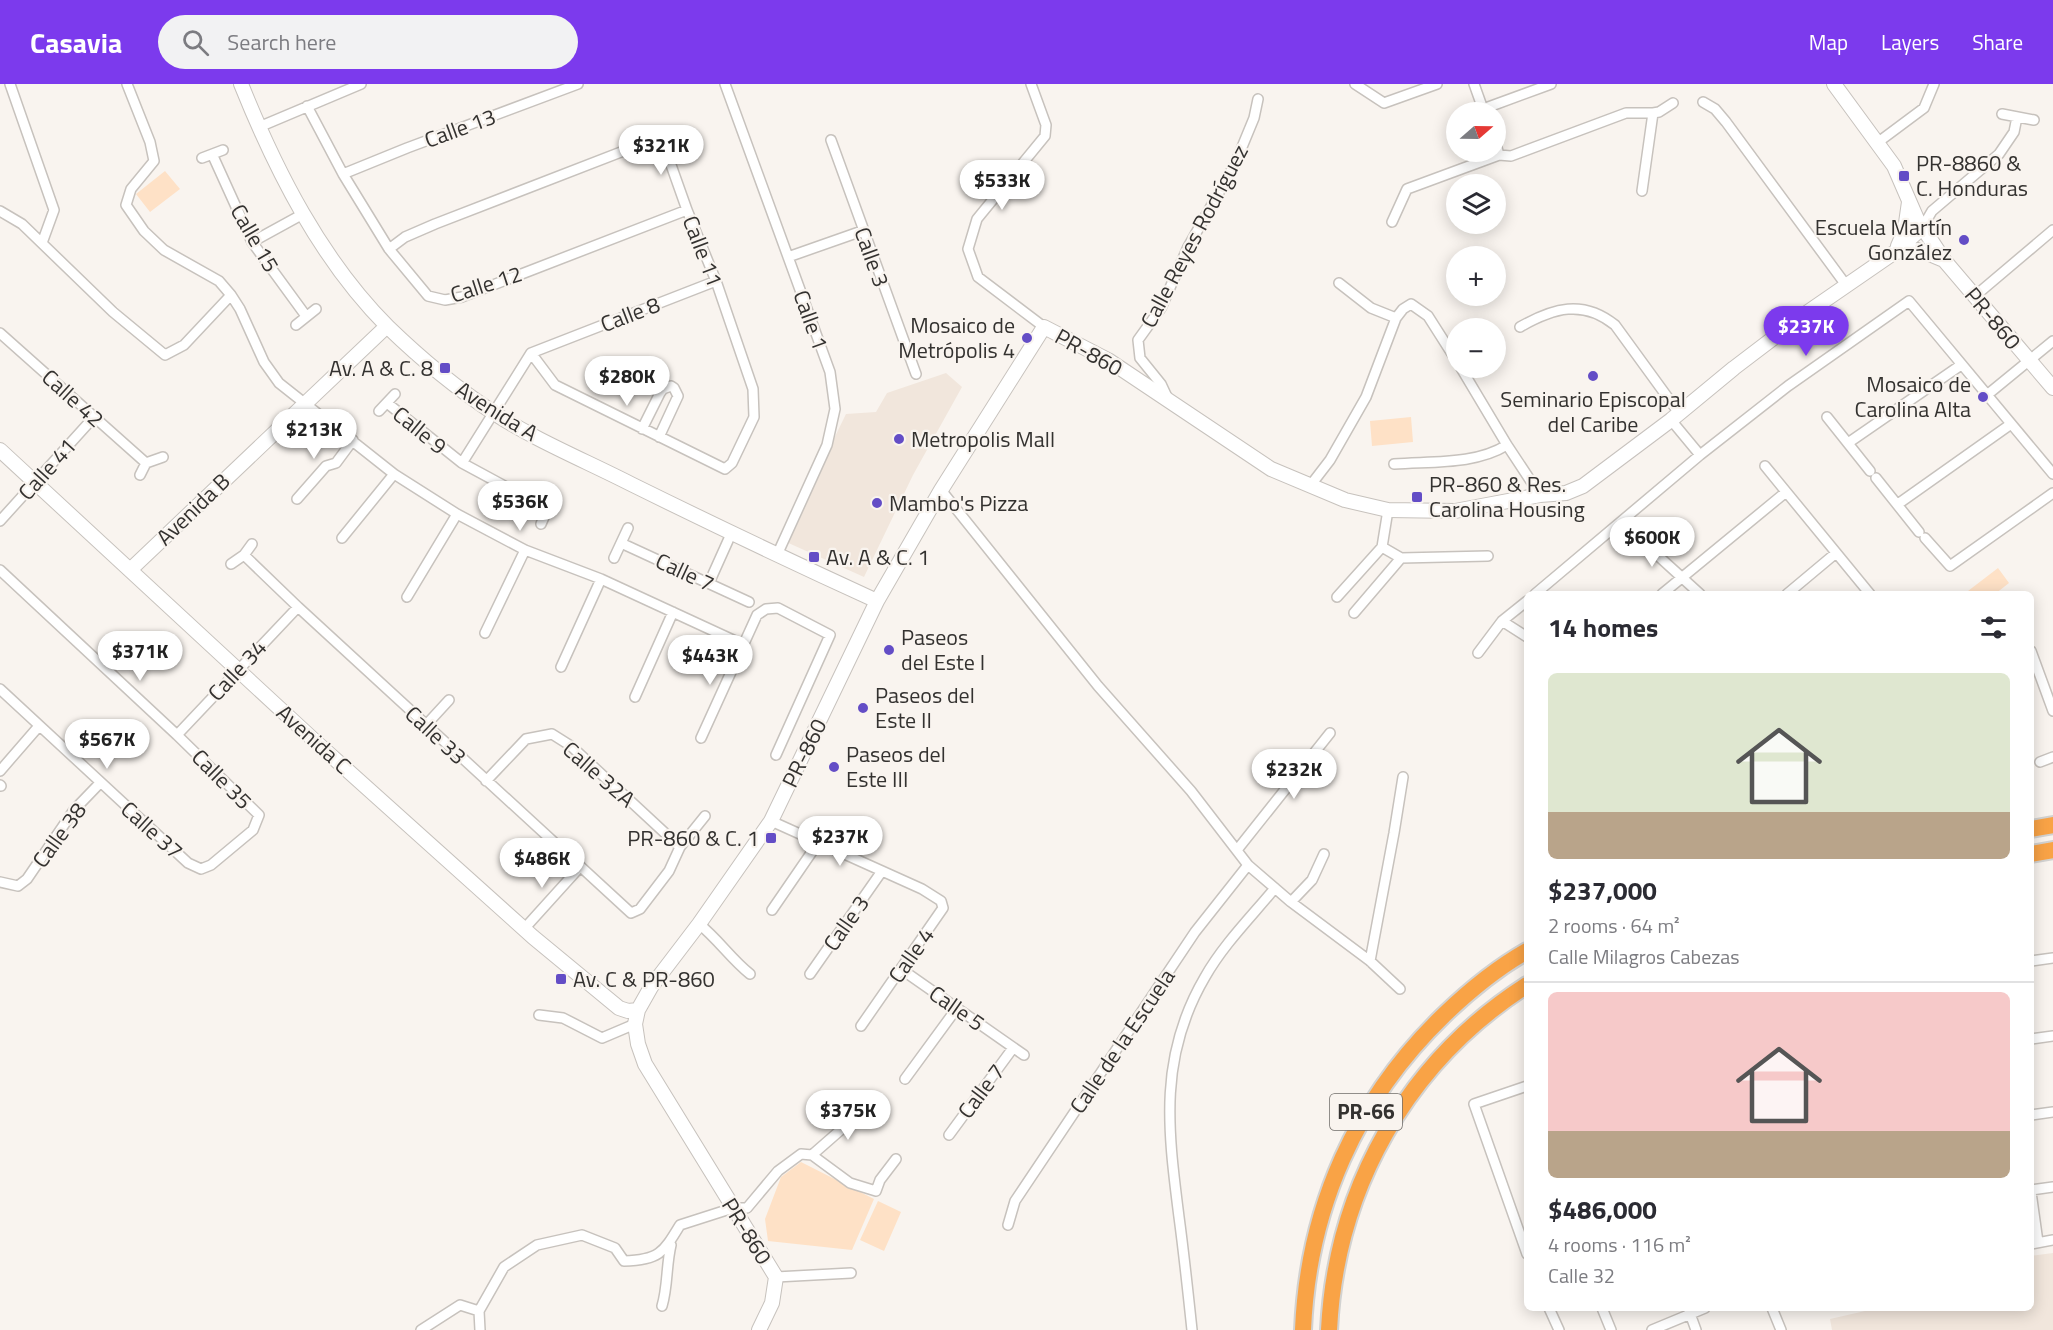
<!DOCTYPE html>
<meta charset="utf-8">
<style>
:root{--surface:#fff;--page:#f2f2f3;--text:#2b2b33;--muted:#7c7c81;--line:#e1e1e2;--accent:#7c3aed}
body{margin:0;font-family:"Titillium Web",sans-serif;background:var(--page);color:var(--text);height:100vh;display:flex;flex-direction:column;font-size:22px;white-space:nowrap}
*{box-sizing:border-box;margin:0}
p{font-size:20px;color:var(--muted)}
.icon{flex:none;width:33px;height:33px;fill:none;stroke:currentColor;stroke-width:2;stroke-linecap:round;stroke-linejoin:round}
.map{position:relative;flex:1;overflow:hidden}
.sheet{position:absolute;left:1524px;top:507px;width:510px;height:720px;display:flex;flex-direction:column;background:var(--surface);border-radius:9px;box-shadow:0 3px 15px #0003}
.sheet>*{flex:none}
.needle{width:39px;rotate:70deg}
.buttons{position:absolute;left:1446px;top:18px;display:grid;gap:12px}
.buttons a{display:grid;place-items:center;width:60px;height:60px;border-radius:50%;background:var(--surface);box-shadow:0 3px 15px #0003;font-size:30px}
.price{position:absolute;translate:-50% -51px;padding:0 14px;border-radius:21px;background:#fff;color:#222;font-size:20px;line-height:39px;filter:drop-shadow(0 2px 3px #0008)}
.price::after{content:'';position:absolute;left:50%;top:36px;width:18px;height:14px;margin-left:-9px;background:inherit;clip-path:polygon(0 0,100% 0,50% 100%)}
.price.on{background:var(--accent);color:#fff}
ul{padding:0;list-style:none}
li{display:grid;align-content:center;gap:12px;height:318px;padding:0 24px}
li+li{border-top:2px solid var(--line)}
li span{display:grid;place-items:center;height:186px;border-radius:9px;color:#555}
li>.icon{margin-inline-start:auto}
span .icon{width:108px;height:108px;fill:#fffc;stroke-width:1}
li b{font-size:26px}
h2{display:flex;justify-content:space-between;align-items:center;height:72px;padding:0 24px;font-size:26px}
header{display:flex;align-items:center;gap:36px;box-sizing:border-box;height:84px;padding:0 30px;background:var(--accent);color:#fff}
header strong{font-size:28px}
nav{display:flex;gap:33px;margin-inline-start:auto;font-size:21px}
.search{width:420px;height:54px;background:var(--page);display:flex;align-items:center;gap:15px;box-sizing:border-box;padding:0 21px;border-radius:33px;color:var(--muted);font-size:22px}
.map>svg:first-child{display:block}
</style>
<header>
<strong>Casavia</strong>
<div class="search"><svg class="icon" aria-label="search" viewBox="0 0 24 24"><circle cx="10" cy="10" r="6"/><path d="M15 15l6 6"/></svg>Search here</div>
<nav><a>Map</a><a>Layers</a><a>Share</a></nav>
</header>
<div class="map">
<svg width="2053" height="1246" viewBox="0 0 2053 1246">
<rect width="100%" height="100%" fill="#f9f4ef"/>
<!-- built -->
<path fill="#f1e6dc" d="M946 289 962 303 913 391 864 493 784 457 846 330 876 328 887 309Z
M2053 1169V1246H1832L1830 1235 1878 1224H2031V1172Z"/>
<!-- green -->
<path fill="#fee1c6" d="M165 87 180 105 150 128 136 110Z
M1411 333 1413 358 1372 362 1370 337Z
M1998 484 2009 499 1995 510H1971L1968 507Z
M801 1078 874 1115 852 1166 768 1157 765 1135 781 1093Z
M878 1117 901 1128 884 1167 860 1156Z"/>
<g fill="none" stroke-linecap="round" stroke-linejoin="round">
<!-- street casing -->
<g stroke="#c7c2bd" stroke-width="12">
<path id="street" d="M10 0 54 126 42 159
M127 0 150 58 154 77 131 105 126 121 144 147 164 166 219 197 231 211 240 225 264 278 279 299 394 390 457 430 525 466 601 495 744 561
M725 0 830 288 835 325 827 361 777 471
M1031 0 1046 41 1045 52 977 135 968 165 978 193 1044 243
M1355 0 1384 19 1437 0
M1474 0 1484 28
M1703 18 1715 25 1726 38 1846 201
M307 22 343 90 389 165 428 212 445 216 462 213 687 126
M1483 25 1551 0
M1653 29 1659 28 1673 19
M2002 30 2034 36
M259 43 361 0
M831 56 916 290
M1877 59 1924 24 1934 0
M1496 60 1499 71 1511 72 1626 29H1653L1642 107
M213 72 252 158 306 232
M202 74 223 66
M343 90 407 64 578 0
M0 127 22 140 113 228 165 271 184 261 231 211
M1392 138 1407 105 1499 71
M1922 144 1932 127 1999 70 2014 48 2017 33
M252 158 303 130
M389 165 405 153 435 140 652 56 665 64 687 126 716 197 753 305 754 333 732 379 725 385 555 301 531 269
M788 173 862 147
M1339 199 1371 224 1396 234
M1975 212 2053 146
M296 241 316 225
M1520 243C1553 224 1583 215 1615 241L1679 329
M0 249 146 379
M1461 284 1507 361 1540 411
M1987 311 2053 257
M1168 315 1161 300 1140 274 1138 256 1161 224 1188 163 1235 80 1254 34 1258 15
M387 319 462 379 547 425
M379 327 395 310
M1827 333 1870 387
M1671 336 1700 371
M642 345 660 309 663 305 671 302 674 304 678 312 659 353
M1848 359 1961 281
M462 379 531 269 716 197
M1394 380C1431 377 1475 381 1507 361
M1765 382 1870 510
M140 391 146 379 163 373
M1876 394 1919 448
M1310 402 1330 376 1366 313 1396 234 1403 225 1411 220 1428 232 1456 276
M941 406 1098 602 1191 707 1248 781 1291 818 1370 877 1400 905
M297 415 326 382 336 379 353 356
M1898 420 2011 340
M0 437 94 333
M1622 439 1700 510
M541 440 554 410
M342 454 394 390
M1925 454 1950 482 2053 409
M621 459 749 518
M1382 463 1401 474 1488 472
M244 471 298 523 631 829 640 825 669 787 680 763 705 732
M614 474 628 444
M231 480 244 471 252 460
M0 486 177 651 259 731 253 746 211 781 201 785 188 779 0 605
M709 499 731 450
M1535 510 1700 371 1788 302 1909 217 2053 390
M1662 510 1786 408
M1787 510 1836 469
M407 513 457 430
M1337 513 1382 463 1388 426
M1354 529 1401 474
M1502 537 1527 553
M485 549 525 466
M2031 567 2053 627
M1478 569 1502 537 1527 517
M561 583 601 495
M635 613 673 528
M426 641 449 616
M177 651 298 523
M701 654 757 531 766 525 778 524 830 551 776 671
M2040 678 2053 673
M0 687 39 642
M486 697 526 655 552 650 571 662 680 763
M0 701 1 702
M771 737 922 805 941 817 943 824 861 942
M1237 766 1330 649
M0 798 18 802 27 795 74 726 100 699
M1291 818 1312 796 1324 770
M772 826 818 759
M699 840C718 855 731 875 750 890
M524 845 580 783
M1370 877 1394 749 1403 693
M2031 877 2053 874
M901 885 1024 971
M810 890 882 787
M539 931 563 934 602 954 635 940
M2031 955 2053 952
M905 995 957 924
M1527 1002 1474 1020 1527 1170
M2031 1031 2053 1028
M949 1051 1013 964
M812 1071 868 1022
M2031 1106 2053 1103
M2031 1108 2038 1158
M1008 1141 1015 1117 1195 848 1248 781
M2031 1160 2053 1156
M776 1193 851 1189
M662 1222C668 1202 666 1182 671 1161
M1549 1224 1559 1246
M1602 1224 1611 1246
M1688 1224 1696 1246
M1772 1224 1781 1246
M479 1227 504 1183 537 1161 582 1151 615 1164 624 1177C659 1176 663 1169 680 1141L733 1124H747L778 1087 801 1070 812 1071 850 1099 876 1107 880 1096 896 1075
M479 1227 480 1246
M421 1246 460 1221 479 1227
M1192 1246C1188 1208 1184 1170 1179 1133 1168 1046 1158 973 1205 893 1223 861 1251 833 1275 804
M1652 1246 1705 1224"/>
</g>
<!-- secondary casing -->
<g stroke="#c7c2bd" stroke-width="16">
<path id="secondary" d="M241 0C276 87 321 176 388 243 421 275 456 304 494 329 535 356 586 377 631 400 712 440 794 479 877 517
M1834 0 1894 82 1917 135 1944 176 2053 304
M1898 162 1905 146 1909 118
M1895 168 1920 166 1944 176
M0 366 317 659 533 853 619 924 628 927 638 926
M130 486 387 242
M759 1246 772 1219 776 1193 645 980 638 960 635 940 638 926 651 903 699 840 771 737 877 517 941 406 1044 243 1108 276 1271 385 1345 416 1388 426 1455 427 1540 411 1566 409 1583 402 1671 336 1734 284 1805 230 1895 168 1922 144"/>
</g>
<!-- highway casing -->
<g stroke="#d2d2d1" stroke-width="20">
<path id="highway" d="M2031 745 2053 741
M2031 770 2053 766
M1303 1246C1308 1124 1356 1016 1444 931 1469 907 1497 884 1527 867
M1329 1246C1336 1104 1407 978 1527 901"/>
</g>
<!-- street -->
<use href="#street" stroke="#fff" stroke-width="9"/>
<!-- secondary -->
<use href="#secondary" stroke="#fff" stroke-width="14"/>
<!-- highway -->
<use href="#highway" stroke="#f9a346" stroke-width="16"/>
</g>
<!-- markers -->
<g fill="#634dc6" stroke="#f9f4ef" stroke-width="2">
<rect x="1898" y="86" width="12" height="12" rx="3"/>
<circle cx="1964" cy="156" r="6"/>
<circle cx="1027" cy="254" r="6"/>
<rect x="439" y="278" width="12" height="12" rx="3"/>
<circle cx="1593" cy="292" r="6"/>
<circle cx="1983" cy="313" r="6"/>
<circle cx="899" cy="355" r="6"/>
<rect x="1411" y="407" width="12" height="12" rx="3"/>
<circle cx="877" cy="419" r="6"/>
<rect x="808" y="467" width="12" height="12" rx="3"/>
<circle cx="889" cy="566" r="6"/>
<circle cx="863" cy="624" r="6"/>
<circle cx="834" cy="683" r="6"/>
<rect x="765" y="748" width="12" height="12" rx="3"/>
<rect x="555" y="889" width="12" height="12" rx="3"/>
</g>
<g text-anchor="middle" stroke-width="4.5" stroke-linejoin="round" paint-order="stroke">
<!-- shield labels -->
<rect fill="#f9f4ef" stroke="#6f6c69" stroke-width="1.5" x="1330" y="1010" width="72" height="36" rx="4.5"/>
<g font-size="21" font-weight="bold" fill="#343230">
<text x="1366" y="1035">PR-66</text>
</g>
<!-- street labels -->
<g font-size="22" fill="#343230" stroke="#f9f4ef">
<text transform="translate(460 44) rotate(-20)" y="8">Calle 13</text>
<text transform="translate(1194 152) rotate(-62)" y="8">Calle Reyes Rodríguez</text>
<text transform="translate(255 154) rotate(60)" y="8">Calle 15</text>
<text transform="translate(703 167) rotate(69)" y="8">Calle 11</text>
<text transform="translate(872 173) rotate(70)" y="8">Calle 3</text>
<text transform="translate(486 200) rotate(-18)" y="8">Calle 12</text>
<text transform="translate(630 230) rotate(-21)" y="8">Calle 8</text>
<text transform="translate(1993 234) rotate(50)" y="8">PR-860</text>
<text transform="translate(811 236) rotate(70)" y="8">Calle 1</text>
<text transform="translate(1089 268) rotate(29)" y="8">PR-860</text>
<text transform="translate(73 314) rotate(42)" y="8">Calle 42</text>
<text transform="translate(497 327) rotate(32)" y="8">Avenida A</text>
<text transform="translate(420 346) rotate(39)" y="8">Calle 9</text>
<text transform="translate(47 385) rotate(-48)" y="8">Calle 41</text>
<text transform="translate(193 425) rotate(-44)" y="8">Avenida B</text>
<text transform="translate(685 488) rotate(25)" y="8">Calle 7</text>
<text transform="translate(237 586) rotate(-47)" y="8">Calle 34</text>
<text transform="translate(436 651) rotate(43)" y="8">Calle 33</text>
<text transform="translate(314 655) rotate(42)" y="8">Avenida C</text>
<text transform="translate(804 669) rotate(-64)" y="8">PR-860</text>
<text transform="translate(599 690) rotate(41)" y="8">Calle 32A</text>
<text transform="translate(222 695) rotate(45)" y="8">Calle 35</text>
<text transform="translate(152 746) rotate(42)" y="8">Calle 37</text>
<text transform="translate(59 751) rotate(-54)" y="8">Calle 38</text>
<text transform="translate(846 839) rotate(-55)" y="8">Calle 3</text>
<text transform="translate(911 871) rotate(-55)" y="8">Calle 4</text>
<text transform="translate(957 924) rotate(35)" y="8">Calle 5</text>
<text transform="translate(1122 957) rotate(-56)" y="8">Calle de la Escuela</text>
<text transform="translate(981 1007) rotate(-53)" y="8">Calle 7</text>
<text transform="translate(747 1147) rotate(58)" y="8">PR-860</text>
</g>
<!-- poi labels -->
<g font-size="22" fill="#343230" stroke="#f9f4ef" text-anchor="start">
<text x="1916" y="87">PR-8860 &amp;<tspan x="1916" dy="25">C. Honduras</tspan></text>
<text x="1952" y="151" text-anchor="end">Escuela Martín<tspan x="1952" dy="25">González</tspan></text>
<text x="1015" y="249" text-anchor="end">Mosaico de<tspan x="1015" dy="25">Metrópolis 4</tspan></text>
<text x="433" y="292" text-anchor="end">Av. A &amp; C. 8</text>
<text x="1971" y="308" text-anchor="end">Mosaico de<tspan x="1971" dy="25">Carolina Alta</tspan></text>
<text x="1593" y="323" text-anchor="middle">Seminario Episcopal<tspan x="1593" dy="25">del Caribe</tspan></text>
<text x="911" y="363">Metropolis Mall</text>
<text x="1429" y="408">PR-860 &amp; Res.<tspan x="1429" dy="25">Carolina Housing</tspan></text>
<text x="889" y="427">Mambo's Pizza</text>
<text x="826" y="481">Av. A &amp; C. 1</text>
<text x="901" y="561">Paseos<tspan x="901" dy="25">del Este I</tspan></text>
<text x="875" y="619">Paseos del<tspan x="875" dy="25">Este II</tspan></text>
<text x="846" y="678">Paseos del<tspan x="846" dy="25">Este III</tspan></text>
<text x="759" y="762" text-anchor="end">PR-860 &amp; C. 1</text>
<text x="573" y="903">Av. C &amp; PR-860</text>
</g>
</g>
</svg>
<div class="buttons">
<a><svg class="needle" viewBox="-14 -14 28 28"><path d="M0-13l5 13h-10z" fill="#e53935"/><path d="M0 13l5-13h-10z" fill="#7c7c81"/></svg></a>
<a><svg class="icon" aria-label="layers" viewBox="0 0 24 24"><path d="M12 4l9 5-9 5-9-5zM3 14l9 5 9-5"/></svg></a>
<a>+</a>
<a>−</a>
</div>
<b class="price" style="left:661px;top:92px">$321K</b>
<b class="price" style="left:1002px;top:127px">$533K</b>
<b class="price on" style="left:1806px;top:273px">$237K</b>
<b class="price" style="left:627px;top:323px">$280K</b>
<b class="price" style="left:314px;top:376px">$213K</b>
<b class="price" style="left:520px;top:448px">$536K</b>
<b class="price" style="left:1652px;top:484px">$600K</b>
<b class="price" style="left:140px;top:598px">$371K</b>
<b class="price" style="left:710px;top:602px">$443K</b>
<b class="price" style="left:107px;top:686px">$567K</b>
<b class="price" style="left:1294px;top:716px">$232K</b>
<b class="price" style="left:840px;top:783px">$237K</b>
<b class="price" style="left:542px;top:805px">$486K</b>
<b class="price" style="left:848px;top:1057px">$375K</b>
<section class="sheet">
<h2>14 homes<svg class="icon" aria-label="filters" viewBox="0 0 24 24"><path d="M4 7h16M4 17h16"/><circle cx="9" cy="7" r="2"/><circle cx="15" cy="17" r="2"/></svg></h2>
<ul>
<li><span style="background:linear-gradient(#dfe7d0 75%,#b9a48a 0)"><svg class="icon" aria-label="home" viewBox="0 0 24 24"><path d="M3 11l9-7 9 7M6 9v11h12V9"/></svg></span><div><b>$237,000</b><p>2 rooms · 64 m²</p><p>Calle Milagros Cabezas</p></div></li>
<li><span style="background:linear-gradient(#f6c9c9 75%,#b9a48a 0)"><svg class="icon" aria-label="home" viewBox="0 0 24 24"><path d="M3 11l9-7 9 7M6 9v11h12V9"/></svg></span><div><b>$486,000</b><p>4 rooms · 116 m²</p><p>Calle 32</p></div></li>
</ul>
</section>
</div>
